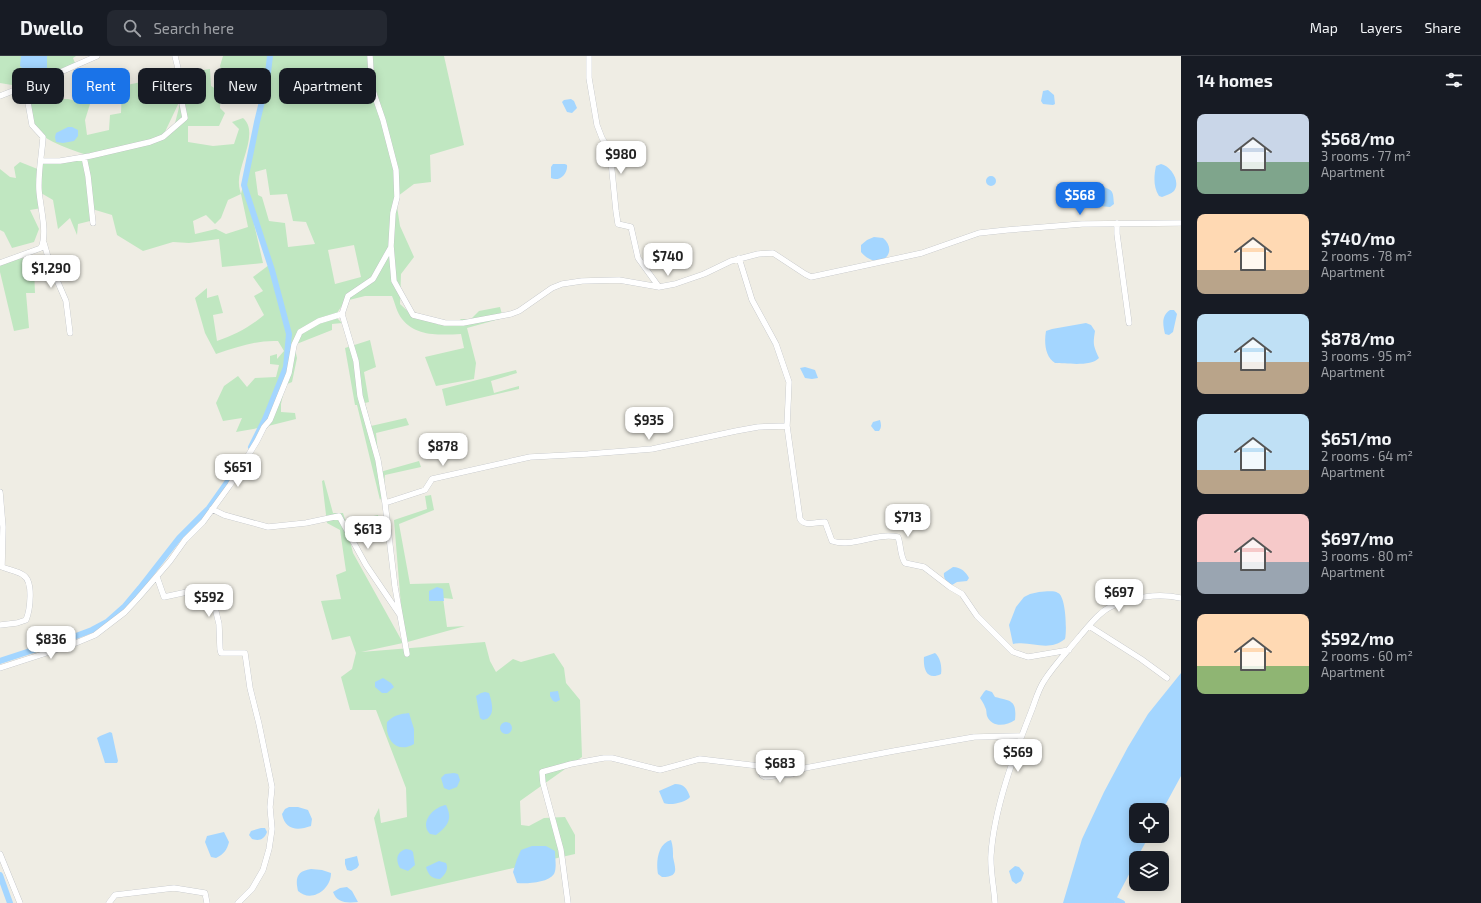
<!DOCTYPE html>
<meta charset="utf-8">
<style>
:root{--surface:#171b24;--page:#242831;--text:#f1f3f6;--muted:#9ea1a6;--line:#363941;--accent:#1a73e8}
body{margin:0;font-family:"Exo 2",sans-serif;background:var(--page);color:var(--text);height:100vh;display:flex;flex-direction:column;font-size:15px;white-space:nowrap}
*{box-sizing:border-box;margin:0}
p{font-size:13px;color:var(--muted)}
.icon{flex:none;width:22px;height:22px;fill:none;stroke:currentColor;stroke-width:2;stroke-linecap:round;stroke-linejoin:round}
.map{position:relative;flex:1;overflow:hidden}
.side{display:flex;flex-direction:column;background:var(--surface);width:300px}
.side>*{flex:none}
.guide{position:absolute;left:12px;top:12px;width:380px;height:36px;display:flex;gap:8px}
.buttons{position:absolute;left:1129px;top:747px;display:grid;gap:8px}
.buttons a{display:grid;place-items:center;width:40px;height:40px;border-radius:8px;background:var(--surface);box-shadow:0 2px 10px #0003;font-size:20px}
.price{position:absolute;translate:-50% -34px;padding:0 9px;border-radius:8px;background:#fff;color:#222;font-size:13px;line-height:26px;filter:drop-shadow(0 1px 2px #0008)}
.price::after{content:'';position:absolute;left:50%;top:24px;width:12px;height:9px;margin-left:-6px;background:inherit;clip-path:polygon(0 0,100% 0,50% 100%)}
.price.active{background:var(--accent);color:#fff}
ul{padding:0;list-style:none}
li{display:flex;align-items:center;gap:12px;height:100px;padding:0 16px}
li span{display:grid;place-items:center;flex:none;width:112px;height:80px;border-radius:8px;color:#555}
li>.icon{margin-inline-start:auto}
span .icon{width:48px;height:48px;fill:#fffc;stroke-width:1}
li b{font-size:17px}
h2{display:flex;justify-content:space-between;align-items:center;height:48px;padding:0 16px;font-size:17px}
.pill{padding:0 14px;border-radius:8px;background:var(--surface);box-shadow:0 2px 10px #0003;font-size:14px;line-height:36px}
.pill.active{background:var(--accent);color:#fff}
header{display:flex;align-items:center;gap:24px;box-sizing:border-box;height:56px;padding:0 20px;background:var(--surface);border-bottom:1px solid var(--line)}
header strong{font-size:19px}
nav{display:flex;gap:22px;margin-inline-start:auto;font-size:14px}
.search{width:280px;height:36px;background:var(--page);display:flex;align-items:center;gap:10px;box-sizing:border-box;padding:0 14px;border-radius:8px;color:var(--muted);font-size:15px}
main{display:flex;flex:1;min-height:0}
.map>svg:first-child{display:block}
</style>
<header>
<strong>Dwello</strong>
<div class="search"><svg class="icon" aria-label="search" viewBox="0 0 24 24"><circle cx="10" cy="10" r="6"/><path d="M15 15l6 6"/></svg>Search here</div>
<nav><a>Map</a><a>Layers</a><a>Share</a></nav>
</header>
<main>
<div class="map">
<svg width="1181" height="847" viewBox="0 0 1181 847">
<rect width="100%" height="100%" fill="#efede4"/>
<!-- green -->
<path fill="#c0e7c1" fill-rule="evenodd" d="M0 0H76L73 2 75 7 13 33 12 29 0 27Z
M223 0H370L372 32 396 114V144L400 170 414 201 401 218 400 248 414 261 427 262 439 269H453L461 263H471L479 255 500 251 503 262 467 272 476 307 474 323 436 330 425 301 464 292 461 278C441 279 416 281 402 263 397 257 395 247 392 240H365L345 245 335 260 342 267 332 268V274L294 289 297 302 292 326 285 329 281 348V356L295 357 296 363 264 371 236 376 242 362 223 365 216 347 224 330 238 320 247 331 255 322 276 321 279 309 270 308V300L277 298V303L284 295 278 285C256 284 237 291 216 298L205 277 195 242 207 232V242L218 239 223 257 213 259 217 285C235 279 250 271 264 259L254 240 263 235 253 221 269 209 247 137 263 207 222 211 219 183 189 187 173 186 143 195 117 179 112 159 92 153V159L90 165 78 168 77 179 70 162 58 173 53 144 41 137 42 152 30 154 39 173 34 186 12 192 4 176 0 174V113L10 121 16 122 14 111 20 106 40 114 41 105 89 100C74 94 38 84 32 68 29 61 30 48 29 40L46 43H68L90 48 85 64 87 79 109 74 110 59 121 57 122 30 146 25 153 39 174 35 183 37 181 17 210 13 211 30 221 36 220 52 225 57 219 70H188V86L213 90 234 88 239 73 232 66 243 62C260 76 237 110 239 128 239 131 240 135 241 138L267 25 227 33 220 10ZM182 40 174 71 163 80ZM266 113 270 139 287 138 293 165 306 166 315 188 288 191 285 167 269 165 262 141 258 139 255 116ZM241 138 248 171 226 178 216 173 195 178 193 165 206 159 215 168 221 162 228 144ZM354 189 361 221 335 228 328 194Z
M371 0H444L464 89 430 99 431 126 414 128 398 140V113L373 31Z
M17 201 25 203 34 211 35 237H26L29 272 14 275 0 216V207Z
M370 284 376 311 364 316 369 346 365 347 371 370 406 362 409 369 376 377 380 416 419 405 421 411 385 419 383 439 380 444 357 349H355L345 292Z
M516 314 517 317 491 325 494 337 519 330V333L446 350 442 333Z
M324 424 333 457H343L346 466 378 459 379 466 347 473 353 497 403 587 361 596 485 586 490 605 496 616 513 603 521 606 554 597 564 612 566 627 580 644 582 701 520 745 521 769 529 770 544 762 565 761 575 779V798L391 840 374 762 379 752 381 767 407 761 406 732 376 654H350L341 621 352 613 356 597 350 580 332 584 321 545 341 543 336 519 346 515 340 474 327 467 322 425Z
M431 439 434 454 399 468 410 528 449 527 453 543 443 542 447 571 465 570 404 587 394 464 427 453 425 440Z"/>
<!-- water -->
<path fill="#a4d6ff" d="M21 0H47V12L39 14 23 13 20 10Z
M46 27C54 26 60 34 56 41H49L42 36 41 33 46 30Z
M1048 34 1054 39 1055 48 1053 49 1043 48 1041 45 1043 35Z
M571 43 574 45 577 52 572 57 567 56 562 46 564 44Z
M68 71H72L78 74V80L74 85 63 87 56 86 55 81 56 77Z
M553 108H565L567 109C568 118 559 126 551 122V111Z
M1161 108C1171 110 1181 126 1174 135 1171 138 1166 139 1162 141L1159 140C1153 131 1154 120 1156 110Z
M986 125a5 5 0 1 1 10 0a5 5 0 1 1-10 0Z
M1103 131C1114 134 1113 137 1114 148L1110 151 1099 150 1097 144 1098 135Z
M874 181 883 182C900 196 879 217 861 196V189L867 184Z
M1170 254H1174L1177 258 1173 276 1169 279 1165 278C1163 269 1161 260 1170 254Z
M1086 267 1091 269 1095 275C1093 288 1093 289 1099 302 1091 311 1066 307 1055 307 1045 301 1044 286 1046 275L1052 273Z
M805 311 815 314 818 322 812 323 805 322 800 312Z
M880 364C881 368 882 371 879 375H875L871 370 873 366Z
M953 511C961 511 966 516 969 522L967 525 957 526 952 529C947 528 943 522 944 517Z
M437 531 443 533 444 545H429V535Z
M1039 536C1045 536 1053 534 1058 537 1066 540 1067 575 1065 583 1047 597 1032 584 1013 588L1009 569 1016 551 1024 541 1030 538Z
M935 597C941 602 942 612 941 618 927 625 923 613 924 601Z
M1181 617V720L1162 755V754H1136V780H1149L1137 802H1136V805L1114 847H1063L1082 783 1104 736 1128 691 1148 658Z
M383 622 391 627 394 631 387 637H382L375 631V626Z
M986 634 992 636 995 641C1011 645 1017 644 1015 664 1006 670 992 672 987 660 986 657 987 654 985 651 984 648 982 645 980 642L984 636Z
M558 635 560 644 556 646 553 645 550 640V636Z
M485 636 489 637C491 643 495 656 489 661 488 663 485 663 483 664L480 662 476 640 481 637Z
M409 657 414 673V688C397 698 385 684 387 666 394 659 400 658 409 657Z
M500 672a6 6 0 1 1 12 0a6 6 0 1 1-12 0Z
M110 676 112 677 118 705 117 707H105L97 682 100 680Z
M454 717 458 718 460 724 457 731 449 734 444 732 441 722 445 718Z
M675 728C684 728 687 732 690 741 686 746 671 750 664 747L659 735Z
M446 749C453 763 448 770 436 779L430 778C419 767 433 751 446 749Z
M289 751H298L308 754 312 763 311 770C297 775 285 774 282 758L285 753Z
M261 772H265L267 776C264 784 259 785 252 783L249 779 251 775Z
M224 776 229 786C227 794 224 798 216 802L211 801 205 786 207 780Z
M671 784C673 790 673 795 673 801 675 812 680 821 662 821L658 818C656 807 657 788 671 784Z
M532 790H546L555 795C555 802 557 812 554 818 548 827 526 828 517 827L513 816 517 803 521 794Z
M406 793 411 794 413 796 415 809 408 815 400 812C395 803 397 796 406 793Z
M357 800 359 809 357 812 351 815 347 814 345 808V803Z
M439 805 446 807C449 813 445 819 440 823 431 823 428 818 426 811Z
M1015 810 1019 811 1024 817 1021 825 1016 828 1012 825 1009 815Z
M311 813 322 814 331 817C331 834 311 847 298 835 295 822 297 815 311 813Z
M347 831 352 835 358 846C346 847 337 847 333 836L340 832Z"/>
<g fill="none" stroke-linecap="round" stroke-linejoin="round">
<!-- canal -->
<path stroke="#a4d6ff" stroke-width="6" d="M251 391 265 363 286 311 289 278 272 214 244 129 257 66 267 25 270 0
M0 605 76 580 92 574 107 566 125 550 140 532 179 482 209 452 240 408
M0 819 10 847
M1109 841 1122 847"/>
<!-- street casing -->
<g stroke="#b7babe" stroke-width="6">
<path id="street" d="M370 0 372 32 383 64 396 114 397 141 393 157 391 190 394 225 413 259 445 267H463L511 258 519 255 552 232 562 228 582 225 619 224 659 231 675 228 704 218 731 205 758 198 773 197 805 218 811 221 922 197 979 177 1007 174 1082 168 1181 167
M589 0V22L597 69 602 82 610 95 616 155 618 168 631 171 638 202 659 231
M0 40 56 18 97 0
M84 101 88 120 93 167
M41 105H60L90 100 150 86 163 81 185 62 182 47 184 37 175 0
M1117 167V178L1129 267
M44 187 50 208 66 245 70 277
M391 191 373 223 348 240 342 258 356 305 360 340 378 404 385 447 395 531 407 598
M739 202 752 244 776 288 789 326 787 370 800 463C805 471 816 466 825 466L832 485C853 492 875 476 898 481 901 489 900 500 905 507L924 511 950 531 962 538 977 560 1013 596 1028 601 1069 594
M0 207 41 192C48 177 40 151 39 134 38 116 42 98 43 81L32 69 25 30
M0 436 3 471 2 511C9 514 18 515 23 519 34 525 30 554 26 564L17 567 0 569
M385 447 425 434 432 423 530 401 588 398 652 393 736 375 758 371 787 370
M212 453 224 459 268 471 306 467 339 460 366 509 400 559
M157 521 164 541 210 531 219 568 220 593 221 597H245L250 632 259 668 272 731 270 751 272 773 269 793 263 814 252 833 238 847
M1089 570 1141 603 1167 622
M0 612 71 589 95 579 125 556 138 542 170 505 185 484 203 466 230 429 257 385 264 371 270 364 289 317 294 289 300 276 319 265 342 258
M0 798 20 847
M109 847 115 839 174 832 205 837 207 847
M568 847 561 794 543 727 542 716 571 708 604 702H612L660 714 700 703 759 710 762 719 765 721 792 718 805 712 894 695 974 681 1021 680
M995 847C994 831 990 814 991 799 994 753 1014 699 1031 656 1035 646 1038 634 1044 625 1054 609 1068 595 1080 580 1089 570 1098 557 1110 551 1131 541 1158 537 1181 542"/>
</g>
<!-- street -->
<use href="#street" stroke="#fff" stroke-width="5.5"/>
</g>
</svg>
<div class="buttons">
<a><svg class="icon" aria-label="locate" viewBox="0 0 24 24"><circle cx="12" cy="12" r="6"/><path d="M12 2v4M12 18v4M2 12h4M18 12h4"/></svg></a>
<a><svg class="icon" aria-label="layers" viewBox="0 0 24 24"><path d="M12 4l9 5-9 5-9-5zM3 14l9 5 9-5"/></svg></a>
</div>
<b class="price" style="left:621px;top:119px">$980</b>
<b class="price active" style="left:1080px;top:160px">$568</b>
<b class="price" style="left:668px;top:221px">$740</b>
<b class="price" style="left:51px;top:233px">$1,290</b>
<b class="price" style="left:649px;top:385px">$935</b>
<b class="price" style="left:443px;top:411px">$878</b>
<b class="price" style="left:238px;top:432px">$651</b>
<b class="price" style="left:908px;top:482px">$713</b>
<b class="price" style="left:368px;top:494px">$613</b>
<b class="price" style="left:1119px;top:557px">$697</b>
<b class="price" style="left:209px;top:562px">$592</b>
<b class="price" style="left:51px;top:604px">$836</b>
<b class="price" style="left:1018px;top:717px">$569</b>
<b class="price" style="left:780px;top:728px">$683</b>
<div class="guide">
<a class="pill">Buy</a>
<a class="pill active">Rent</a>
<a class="pill">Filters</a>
<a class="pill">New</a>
<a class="pill">Apartment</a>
</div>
</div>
<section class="side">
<h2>14 homes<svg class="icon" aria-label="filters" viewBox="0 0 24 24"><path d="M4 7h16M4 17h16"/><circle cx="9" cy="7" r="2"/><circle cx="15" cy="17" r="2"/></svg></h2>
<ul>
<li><span style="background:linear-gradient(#c9d6e8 60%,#7fa58c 0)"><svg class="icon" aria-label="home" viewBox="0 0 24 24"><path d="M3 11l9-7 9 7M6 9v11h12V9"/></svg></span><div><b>$568/mo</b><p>3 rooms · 77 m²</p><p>Apartment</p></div></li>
<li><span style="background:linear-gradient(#ffd9b3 70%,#b9a48a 0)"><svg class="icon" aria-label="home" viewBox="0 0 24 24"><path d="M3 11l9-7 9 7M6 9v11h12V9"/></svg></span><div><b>$740/mo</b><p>2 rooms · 78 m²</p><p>Apartment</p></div></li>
<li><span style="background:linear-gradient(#bfe0f5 60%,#b9a48a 0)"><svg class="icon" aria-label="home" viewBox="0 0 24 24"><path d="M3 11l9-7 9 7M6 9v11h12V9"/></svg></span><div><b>$878/mo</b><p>3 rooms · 95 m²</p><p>Apartment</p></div></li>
<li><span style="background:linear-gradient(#bfe0f5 70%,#b9a48a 0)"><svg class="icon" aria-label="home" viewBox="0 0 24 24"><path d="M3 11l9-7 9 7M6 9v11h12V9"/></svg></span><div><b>$651/mo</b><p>2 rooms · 64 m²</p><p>Apartment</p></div></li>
<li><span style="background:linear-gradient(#f6c9c9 60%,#9aa5b1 0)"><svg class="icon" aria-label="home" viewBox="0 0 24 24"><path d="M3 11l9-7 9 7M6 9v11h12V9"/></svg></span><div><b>$697/mo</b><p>3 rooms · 80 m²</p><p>Apartment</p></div></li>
<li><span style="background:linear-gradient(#ffd9b3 65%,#8fb573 0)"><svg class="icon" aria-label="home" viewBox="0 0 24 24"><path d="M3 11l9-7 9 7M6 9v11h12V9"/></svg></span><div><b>$592/mo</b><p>2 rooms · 60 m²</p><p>Apartment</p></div></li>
</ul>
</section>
</main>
